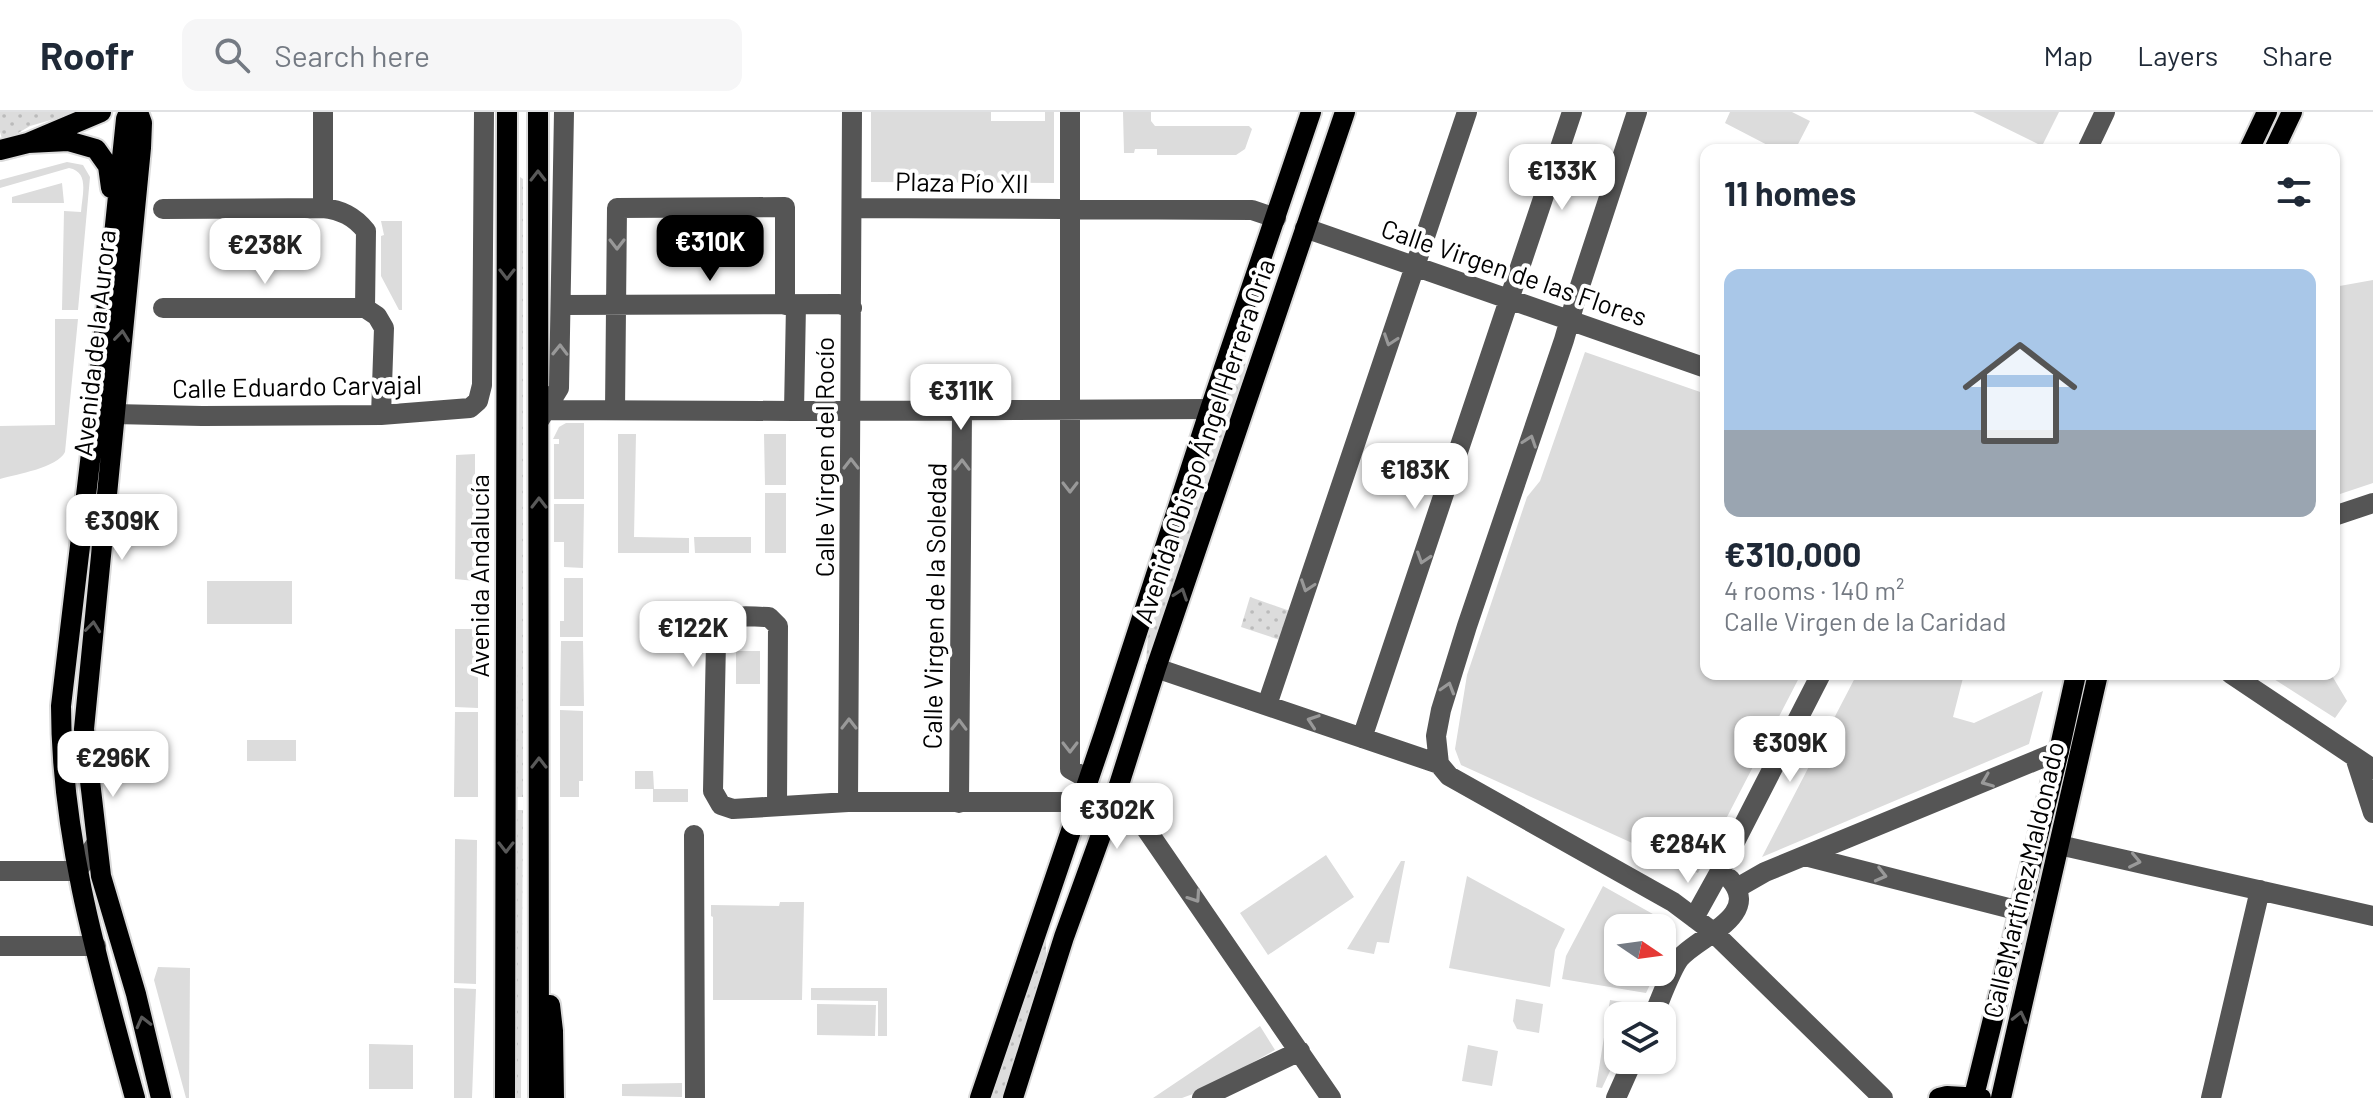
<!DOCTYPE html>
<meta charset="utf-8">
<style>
:root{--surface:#fff;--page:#f6f6f7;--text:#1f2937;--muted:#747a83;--line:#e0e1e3;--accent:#000}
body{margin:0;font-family:Barlow,sans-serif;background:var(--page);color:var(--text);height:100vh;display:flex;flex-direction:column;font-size:30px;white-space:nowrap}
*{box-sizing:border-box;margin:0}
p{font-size:26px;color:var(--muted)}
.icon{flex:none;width:44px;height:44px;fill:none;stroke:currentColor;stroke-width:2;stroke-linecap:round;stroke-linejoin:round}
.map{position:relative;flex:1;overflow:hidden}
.side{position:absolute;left:1700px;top:32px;width:640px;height:536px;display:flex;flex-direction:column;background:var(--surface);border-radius:16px;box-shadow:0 2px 6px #0004}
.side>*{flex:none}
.needle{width:52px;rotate:103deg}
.buttons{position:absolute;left:1604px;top:802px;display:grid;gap:16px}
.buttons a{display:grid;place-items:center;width:72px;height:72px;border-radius:16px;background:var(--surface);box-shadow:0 2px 6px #0004;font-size:40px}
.price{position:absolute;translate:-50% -68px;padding:0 18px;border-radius:16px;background:#fff;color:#222;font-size:26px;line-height:52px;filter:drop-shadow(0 2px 4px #0008)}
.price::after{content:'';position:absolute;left:50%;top:48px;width:24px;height:18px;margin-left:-12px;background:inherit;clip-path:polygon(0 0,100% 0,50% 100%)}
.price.on{background:var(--accent);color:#fff}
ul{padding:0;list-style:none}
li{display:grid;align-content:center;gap:16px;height:424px;padding:0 24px}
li+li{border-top:2px solid var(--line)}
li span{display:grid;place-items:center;height:248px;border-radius:16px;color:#555}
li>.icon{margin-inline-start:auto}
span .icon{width:144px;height:144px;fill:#fffc;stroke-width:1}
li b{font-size:34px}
h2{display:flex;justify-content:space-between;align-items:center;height:96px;padding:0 24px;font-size:34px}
header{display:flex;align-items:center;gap:48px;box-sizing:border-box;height:112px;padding:0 40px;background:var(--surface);border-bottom:2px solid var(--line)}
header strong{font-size:38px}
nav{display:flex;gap:44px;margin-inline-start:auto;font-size:28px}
.search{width:560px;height:72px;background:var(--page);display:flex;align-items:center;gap:20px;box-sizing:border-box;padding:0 28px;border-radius:16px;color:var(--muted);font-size:30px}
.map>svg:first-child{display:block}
</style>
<header>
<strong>Roofr</strong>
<div class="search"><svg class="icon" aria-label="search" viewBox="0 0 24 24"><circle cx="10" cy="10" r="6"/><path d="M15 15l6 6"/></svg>Search here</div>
<nav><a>Map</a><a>Layers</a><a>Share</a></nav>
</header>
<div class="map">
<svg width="2373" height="986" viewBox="0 0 2373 986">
<defs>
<pattern id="grass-dots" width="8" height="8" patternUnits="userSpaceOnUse" patternTransform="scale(2)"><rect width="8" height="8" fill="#dcdcdc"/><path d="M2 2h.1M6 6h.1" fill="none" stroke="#bbb" stroke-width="1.8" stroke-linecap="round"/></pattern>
</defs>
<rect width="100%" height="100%" fill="#fff"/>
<!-- grass -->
<path fill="url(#grass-dots)" d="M0 0H79L30 14 3 30 0 20Z
M520 65 523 67V685H516Z
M1241 234 1246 235 1245 261 1148 549 1146 548 1149 514Z
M1250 485 1290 499 1280 528 1241 515Z
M516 698H523L521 986H515Z
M1041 827H1046V850L1001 986H988Z"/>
<!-- green -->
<path fill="#dcdcdc" d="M871 0H991V9H1045V0H1054V71L871 70Z
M1123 0H1151V9L1155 14H1249L1252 17 1245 37 1236 43H1157V37H1135L1134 41H1124Z
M1730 0H1792L1810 9 1795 38H1777L1725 11Z
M1973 0H2059L2042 34Z
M67 50 83 53 90 65 78 198H62L64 99 81 100C82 83 90 60 69 56L0 76V68Z
M62 71 64 91H12V85Z
M381 109H402V198H399L381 164V124L384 123Z
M2373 168V371L2334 384V175Z
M55 207H78L65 340C57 356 17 362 0 367V314L55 313Z
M1585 240 1706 282V562H1801L1698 761 1461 653 1455 637 1467 563 1527 385 1540 369Z
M566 311H584V387H554V332H559V327H553L559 315Z
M618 322H636L634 425 689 426V441H618Z
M764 322H786V373H765Z
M475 342V469L455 467 456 343Z
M765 381H786V441H765Z
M554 392H584L583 456 564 455V430H554Z
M694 425H751V441H695Z
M564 466H583V525H560V509H564Z
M207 469H292V512H207Z
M455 517H478V596L455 595Z
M561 529H583L584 594H560Z
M736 539H760V572H736Z
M1857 562H1964L1953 605 1974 611 2043 579 2029 632 1762 745Z
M2266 562H2331L2347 589 2335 606Z
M560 598 583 599V669H579V685H560Z
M455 600H478V685H454Z
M247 628H296V649H247Z
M635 659H653L654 677H688V690H653V677H635Z
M455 727 477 728 476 872 454 871Z
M1326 743 1354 785 1268 843 1240 801Z
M1401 749H1405L1389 831 1377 830 1374 842 1347 837Z
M1467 764 1565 817 1555 838 1550 875 1449 856Z
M1603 774 1676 815 1662 846V816H1618V860H1656L1646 881 1562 867 1566 844Z
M780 790H804L802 888H713V805L711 804V793L779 794Z
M158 855 190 856 189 986H186L154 868Z
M454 876 476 877 472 986H454Z
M811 876H887V924H878V889L811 888Z
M1516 887 1543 892 1539 921 1517 917 1513 909Z
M1610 888 1641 893 1636 904H1618V942L1602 976 1596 975Z
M817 892 876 893 875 924 817 923Z
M1260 914 1275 938 1201 979 1182 986H1153Z
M369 932 413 933V977H369Z
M1468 933 1498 939 1492 974 1462 969Z
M682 971V985L622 984V972Z"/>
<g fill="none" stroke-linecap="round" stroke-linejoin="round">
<!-- major casing -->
<g stroke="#dbdbdb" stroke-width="24">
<path id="major" d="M129 0 126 7 94 316 61 594C61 728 100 858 135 986
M138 0 142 11 141 36 84 617 101 764 136 882 161 986
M538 0 539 986
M28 31 68 29 96 37 108 54 111 76
M0 38 28 31 101 0
M2249 38 2267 0
M2274 38 2292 0
M550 893 553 919 554 986
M1974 984 2059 639 2076 562
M505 986 507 0
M980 986 1104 622 1210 297 1311 0
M1013 986 1064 825 1118 676 1156 556 1345 0
M1939 986 1947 984 1981 986
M2001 986 2098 562"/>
</g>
<!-- minor -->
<path stroke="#555" stroke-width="20" d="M1070 0V657L1088 667
M2087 38 2105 0
M323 96V0
M852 96 1252 98 1276 106
M163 97 323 96C341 98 354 104 366 119L365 196
M1305 116 1706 256
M561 193 839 192 852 196
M163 196H365
M365 196 377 204 384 216 381 303
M545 298 794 299 1210 297
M615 298 617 96 785 95V193
M794 299 796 193
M114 302 202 304 381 303 470 296 478 289 482 273 484 0
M540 307 559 276 564 0
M2334 404 2373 391
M1156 556 1439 652 1449 664 1673 790 1713 820 1883 986
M2231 562 2373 657
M1267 593 1467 0
M1362 626 1572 0
M2355 645 2373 701
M1439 652 1436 624 1441 598 1467 514 1564 228 1576 186 1637 0
M1118 676 1331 986
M848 690 852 0
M959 691 962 298
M777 694 778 514 769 505C739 505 729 498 716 529L713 679 721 693 733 697 848 690H1079
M694 723 695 986
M2059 733 2373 804
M1805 744 2020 799
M0 759H77L96 732
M1737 776 1765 760 2059 639
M1694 806 1719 761 1821 562
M0 834H96
M1653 904C1660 889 1671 857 1680 846 1699 824 1762 804 1730 767
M1202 986 1300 939
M1616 986 1633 948
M2211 986 2260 778"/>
<!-- major -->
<use href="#major" stroke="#000" stroke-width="20"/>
</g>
<!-- one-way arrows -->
<defs><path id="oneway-chevron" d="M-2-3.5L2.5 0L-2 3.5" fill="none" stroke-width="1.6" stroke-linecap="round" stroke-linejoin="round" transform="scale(2)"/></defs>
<g stroke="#595959">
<use href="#oneway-chevron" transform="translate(538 64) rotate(-90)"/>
<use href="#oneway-chevron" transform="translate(507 162) rotate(90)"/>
<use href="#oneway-chevron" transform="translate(122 224) rotate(-84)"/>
<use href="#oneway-chevron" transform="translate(539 391) rotate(-90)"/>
<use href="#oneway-chevron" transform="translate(1181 482) rotate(-71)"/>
<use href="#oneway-chevron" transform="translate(93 515) rotate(-84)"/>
<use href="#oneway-chevron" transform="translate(539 651) rotate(-90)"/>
<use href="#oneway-chevron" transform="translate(506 735) rotate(90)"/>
<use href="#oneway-chevron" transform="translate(2020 905) rotate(-77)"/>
<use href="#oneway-chevron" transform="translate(143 910) rotate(-104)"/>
</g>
<g stroke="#999">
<use href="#oneway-chevron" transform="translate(617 132) rotate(90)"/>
<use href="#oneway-chevron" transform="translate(1390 228) rotate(109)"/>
<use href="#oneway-chevron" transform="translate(560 238) rotate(-89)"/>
<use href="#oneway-chevron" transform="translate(1530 329) rotate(-71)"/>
<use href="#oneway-chevron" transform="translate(851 352) rotate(-90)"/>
<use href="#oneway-chevron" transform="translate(962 353) rotate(-89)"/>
<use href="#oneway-chevron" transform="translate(1070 375) rotate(90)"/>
<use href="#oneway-chevron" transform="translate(1423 446) rotate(108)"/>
<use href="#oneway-chevron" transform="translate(1307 474) rotate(109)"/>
<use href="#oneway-chevron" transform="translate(1448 576) rotate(-73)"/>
<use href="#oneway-chevron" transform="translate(1313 609) rotate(-161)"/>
<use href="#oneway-chevron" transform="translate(849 612) rotate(-90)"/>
<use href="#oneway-chevron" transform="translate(959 613) rotate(-89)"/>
<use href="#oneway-chevron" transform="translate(1070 635) rotate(90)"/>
<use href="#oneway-chevron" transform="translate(1987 669) rotate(158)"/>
<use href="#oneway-chevron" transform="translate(2135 749) rotate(12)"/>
<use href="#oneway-chevron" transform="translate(1881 763) rotate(14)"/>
<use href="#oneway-chevron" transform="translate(1195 785) rotate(56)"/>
</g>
<g text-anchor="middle" stroke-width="8" stroke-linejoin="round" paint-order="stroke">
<!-- street labels -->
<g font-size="26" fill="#000" stroke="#fff">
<text transform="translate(962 71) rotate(1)" y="9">Plaza Pío XII</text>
<text transform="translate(1514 161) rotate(19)" y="9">Calle Virgen de las Flores</text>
<text transform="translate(95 231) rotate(-84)" y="9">Avenida de la Aurora</text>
<text transform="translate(297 275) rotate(-1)" y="9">Calle Eduardo Carvajal</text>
<text transform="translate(1205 329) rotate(-71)" y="9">Avenida Obispo Ángel Herrera Oria</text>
<text transform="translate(825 345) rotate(-90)" y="9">Calle Virgen del Rocío</text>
<text transform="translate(480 464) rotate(-90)" y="9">Avenida Andalucía</text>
<text transform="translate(935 494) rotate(-89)" y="9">Calle Virgen de la Soledad</text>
<text transform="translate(2024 768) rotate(-77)" y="9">Calle Martínez Maldonado</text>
</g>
</g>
</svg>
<div class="buttons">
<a><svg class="needle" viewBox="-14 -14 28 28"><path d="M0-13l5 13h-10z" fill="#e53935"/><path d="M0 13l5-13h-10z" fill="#747a83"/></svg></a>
<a><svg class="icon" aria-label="layers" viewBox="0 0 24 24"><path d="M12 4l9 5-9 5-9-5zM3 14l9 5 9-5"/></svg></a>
</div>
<b class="price" style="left:1562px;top:100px">€133K</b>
<b class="price on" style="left:710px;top:171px">€310K</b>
<b class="price" style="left:265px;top:174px">€238K</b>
<b class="price" style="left:961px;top:320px">€311K</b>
<b class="price" style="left:1415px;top:399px">€183K</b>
<b class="price" style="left:122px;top:450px">€309K</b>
<b class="price" style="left:693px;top:557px">€122K</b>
<b class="price" style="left:1790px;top:672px">€309K</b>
<b class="price" style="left:113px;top:687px">€296K</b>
<b class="price" style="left:1117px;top:739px">€302K</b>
<b class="price" style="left:1688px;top:773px">€284K</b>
<section class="side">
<h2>11 homes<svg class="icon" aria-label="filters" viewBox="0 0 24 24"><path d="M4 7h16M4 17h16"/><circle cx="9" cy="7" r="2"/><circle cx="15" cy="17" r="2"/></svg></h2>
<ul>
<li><span style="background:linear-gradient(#a9c7e8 65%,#9aa5b1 0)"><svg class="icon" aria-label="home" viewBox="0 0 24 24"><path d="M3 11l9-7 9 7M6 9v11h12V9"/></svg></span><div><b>€310,000</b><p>4 rooms · 140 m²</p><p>Calle Virgen de la Caridad</p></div></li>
</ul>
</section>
</div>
